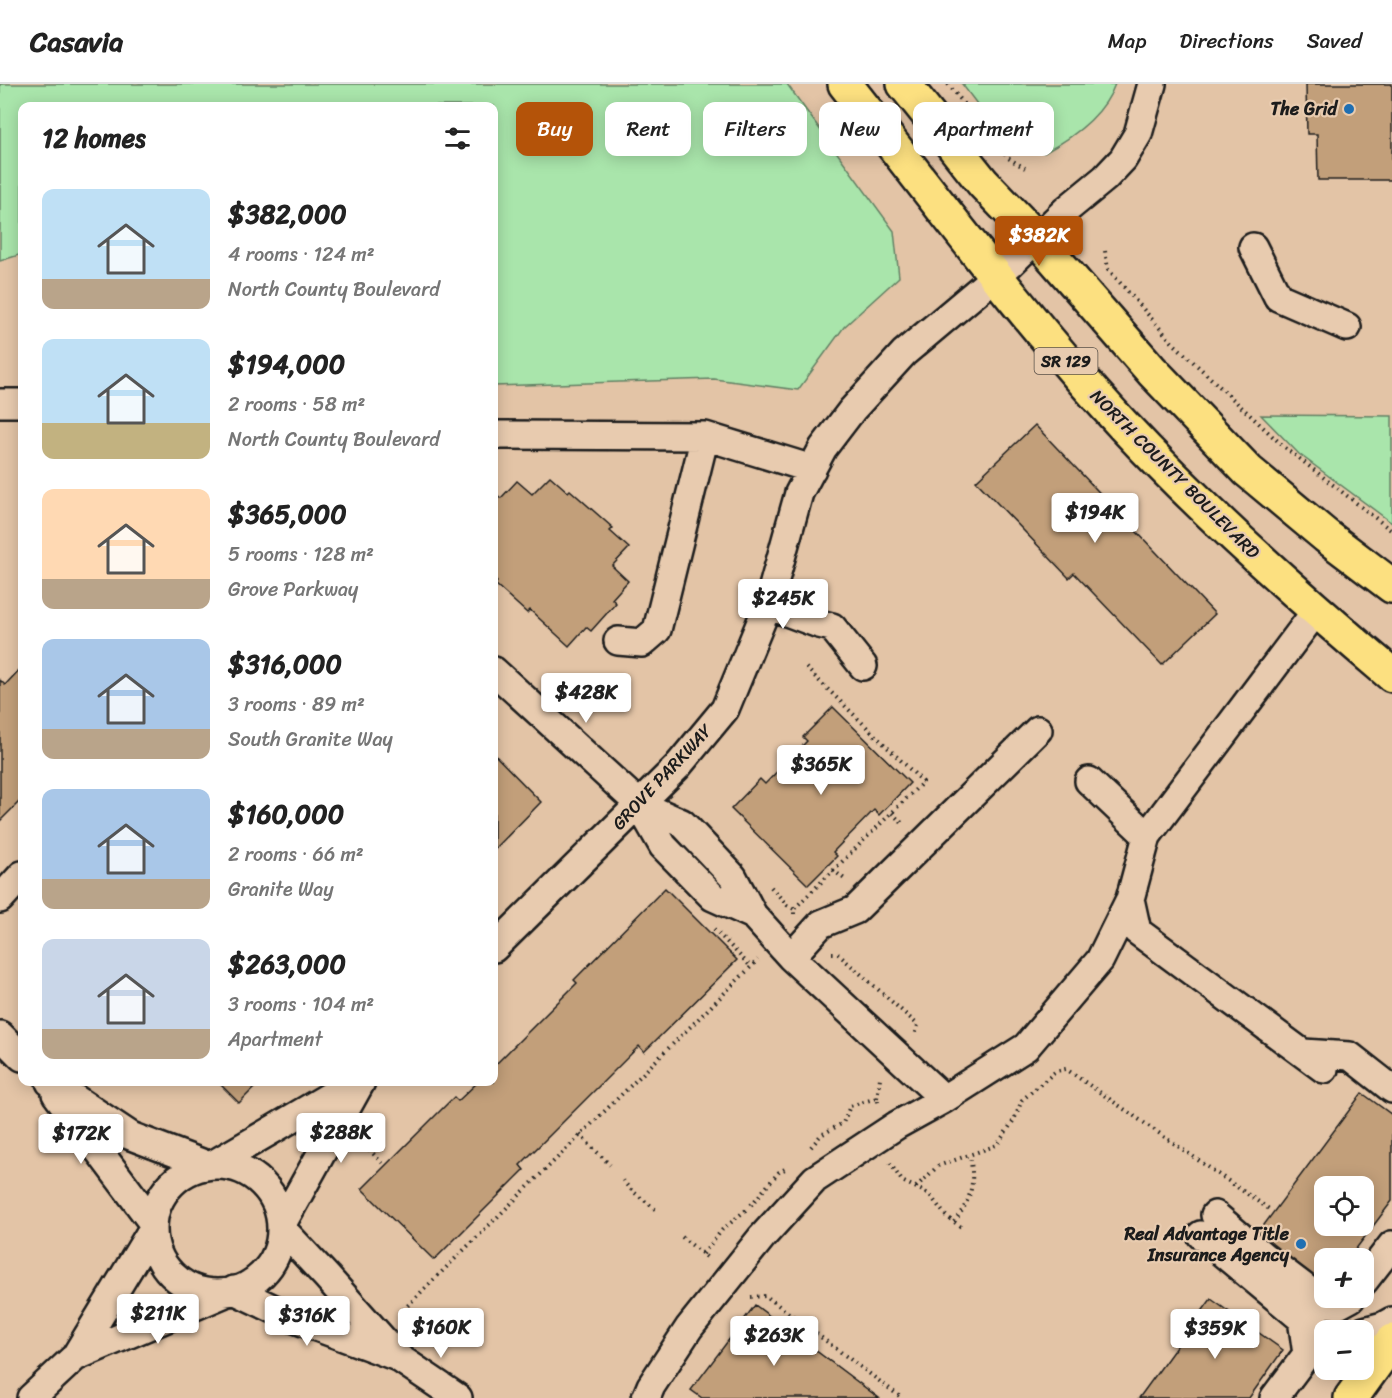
<!DOCTYPE html>
<meta charset="utf-8">
<style>
:root{--surface:#fff;--page:#f6f6f6;--text:#222;--muted:#767676;--line:#e0e0e0;--accent:#b45309}
body{margin:0;font-family:Sriracha,sans-serif;background:var(--page);color:var(--text);height:100vh;display:flex;flex-direction:column;font-size:22px;white-space:nowrap}
*{box-sizing:border-box;margin:0}
p{font-size:20px;color:var(--muted)}
.icon{flex:none;width:33px;height:33px;fill:none;stroke:currentColor;stroke-width:2;stroke-linecap:round;stroke-linejoin:round}
.map{position:relative;flex:1;overflow:hidden}
.sheet{position:absolute;left:18px;top:18px;width:480px;height:984px;display:flex;flex-direction:column;background:var(--surface);border-radius:12px;box-shadow:0 3px 15px #0003}
.sheet>*{flex:none}
.guide{position:absolute;left:516px;top:18px;width:570px;height:54px;display:flex;gap:12px}
.controls{position:absolute;left:1314px;top:1092px;display:grid;gap:12px}
.controls a{display:grid;place-items:center;width:60px;height:60px;border-radius:12px;background:var(--surface);box-shadow:0 3px 15px #0003;font-size:30px}
.price{position:absolute;translate:-50% -51px;padding:0 14px;border-radius:6px;background:#fff;color:#222;font-size:20px;line-height:39px;filter:drop-shadow(0 2px 3px #0008)}
.price::after{content:'';position:absolute;left:50%;top:36px;width:18px;height:14px;margin-left:-9px;background:inherit;clip-path:polygon(0 0,100% 0,50% 100%)}
.price.on{background:var(--accent);color:#fff}
ul{padding:0;list-style:none}
li{display:flex;align-items:center;gap:18px;height:150px;padding:0 24px}
li span{display:grid;place-items:center;flex:none;width:168px;height:120px;border-radius:12px;color:#555}
li>.icon{margin-inline-start:auto}
span .icon{width:72px;height:72px;fill:#fffc;stroke-width:1}
li b{font-size:26px}
h2{display:flex;justify-content:space-between;align-items:center;height:72px;padding:0 24px;font-size:26px}
.chip{padding:0 21px;border-radius:12px;background:var(--surface);box-shadow:0 3px 15px #0003;font-size:21px;line-height:54px}
.chip.on{background:var(--accent);color:#fff}
header{display:flex;align-items:center;gap:36px;box-sizing:border-box;height:84px;padding:0 30px;background:var(--surface);border-bottom:2px solid var(--line)}
header strong{font-size:28px}
nav{display:flex;gap:33px;margin-inline-start:auto;font-size:21px}
.map>svg:first-child{display:block}
</style>
<header>
<strong>Casavia</strong>
<nav><a>Map</a><a>Directions</a><a>Saved</a></nav>
</header>
<div class="map">
<svg width="1392" height="1314" viewBox="0 0 1392 1314">
<rect width="100%" height="100%" fill="#e3c4a6"/>
<filter id="ink" filterUnits="userSpaceOnUse"><feTurbulence type="fractalNoise" baseFrequency=".0167" numOctaves="2"/><feDisplacementMap in="SourceGraphic" scale="12" xChannelSelector="R" yChannelSelector="G"/><feConvolveMatrix kernelMatrix="1 2 1 2 8 2 1 2 1" color-interpolation-filters="sRGB"/></filter>
<g filter="url(#ink)">
<!-- green -->
<path fill="#a9e5ab" stroke="#628064" stroke-width="1.5" d="M0 0H787L894 147 899 193 844 243 798 306 714 295 494 302V22H22V170L0 177Z
M962 0H1115C1104 31 1072 54 1044 69L998 48Z
M1261 331 1392 332V439L1299 370Z"/>
<!-- building -->
<path fill="#c29f7a" stroke="#1c1c1c" stroke-width="1.5" fill-rule="evenodd" d="M1306 0H1392V96H1318L1317 50H1307Z
M1035 341 1215 530 1162 581 1074 489 1069 494 976 397Z
M550 392 568 408 570 406 613 444 610 447 629 464 612 482 628 497 612 515 616 519 591 547 586 543 569 562 530 526 527 529 495 500 497 498 494 495V414L497 411 501 414 517 397 532 410Z
M22 583V715L0 737V596L5 601Z
M833 623 910 699 879 731 874 726 833 768 837 772 808 801 731 725 760 695 765 700 807 657 803 653Z
M494 670 541 718 494 766Z
M665 804 737 876 644 968 639 962 520 1081 524 1086 434 1176 362 1105 454 1013 458 1017 478 998H494V982L577 899 574 896Z
M218 998H260L239 1019Z
M1362 1009 1392 1031V1117L1349 1174H1324V1207L1252 1157ZM1324 1102H1364V1142H1324Z
M1211 1215 1283 1266 1249 1314H1139Z
M755 1221 879 1314H702L691 1306Z"/>
<g fill="none" stroke-linecap="round" stroke-linejoin="round">
<!-- minor casing -->
<g stroke="#1c1c1c" stroke-width="32">
<path id="minor" d="M1253 163 1278 213 1347 243
M0 319H22
M494 351 705 352 812 385
M768 521 819 540 832 543 863 582
M618 557 642 559 657 546 705 352
M494 587 639 720 663 762 713 813 753 831
M1089 697 1147 752
M639 720 682 739 687 744 733 793 753 831 791 873 944 1015 1026 963 1100 876 1130 815 1147 752 1316 527
M0 815 22 791
M1130 815 1137 847 1324 985
M494 864 677 683 725 625 768 521 799 409 823 364 852 326 904 269 1010 180 1066 126 1105 94 1123 75 1138 50 1152 0
M791 873 821 840 855 826 1038 646
M0 951 22 973
M1303 969 1350 972 1392 1005
M50 998 131 1052 207 1081
M56 1010 152 1138
M214 1080 354 998
M153 1145a64 64 0 1 1 128 0a64 64 0 1 1-128 0Z
M1215 1131 1263 1172 1325 1219 1338 1221 1351 1214
M282 1140 361 998
M282 1145 327 1193 399 1274 458 1314
M1201 1151 1302 1235 1324 1247
M1364 1197 1392 1161
M234 1206 295 1235 395 1272
M1364 1247 1383 1242 1392 1237
M75 1273 223 1210
M31 1314 75 1273 152 1146
M646 1314 651 1302 689 1244 762 1153 815 1095 897 1041 944 1015
M1274 1314 1307 1270 1302 1235"/>
</g>
<!-- major casing -->
<g stroke="#1c1c1c" stroke-width="38">
<path id="major" d="M845 0C936 115 1023 233 1123 341 1206 430 1298 512 1392 591
M904 0 983 99 1036 154 1152 287 1248 387 1326 452 1392 502
M1351 1314 1392 1257"/>
</g>
<!-- path -->
<path stroke="#1c1c1c" stroke-width="4" stroke-dasharray="1.5 4.5" stroke-linecap="butt" d="M948 0 1008 74 1025 84
M1105 167 1108 185 1172 258 1282 361 1392 447
M892 729 904 741
M833 786 847 797
M771 803 787 821 794 825
M794 830V825L923 698 804 582
M714 845 751 883
M832 869H837L918 941 915 952
M877 1014 880 994
M580 1051 610 1081
M365 1061 382 1079
M811 1063 821 1051 843 1039 850 1022 877 1014 879 1020
M890 1079 902 1097 929 1110 946 1132 964 1145
M623 1096C629 1107 647 1117 657 1127
M916 1103 938 1082 997 1061 1014 1036 1022 1016 1056 987 1066 985 1269 1125
M751 1121 779 1088 785 1085
M954 1138C972 1114 975 1101 970 1072
M682 1153 709 1175
M703 1170 722 1146 746 1126
M751 1213 766 1212 902 1314
M399 1230 758 876"/>
<!-- minor -->
<use href="#minor" stroke="#e8cbaf" stroke-width="27"/>
<!-- major -->
<use href="#major" stroke="#fce080" stroke-width="33"/>
</g>
</g>
<!-- markers -->
<g fill="#1f6fb2" stroke="#e8cbaf" stroke-width="2">
<circle cx="1349" cy="25" r="6"/>
<circle cx="1301" cy="1160" r="6"/>
</g>
<g text-anchor="middle" stroke-width="4.5" stroke-linejoin="round" paint-order="stroke">
<!-- shield labels -->
<rect fill="#e8cbaf" stroke="#595048" stroke-width="1.5" x="1034.5" y="264" width="63" height="26" rx="4.5"/>
<g font-size="16" font-weight="bold" fill="#1c1c1c">
<text x="1066" y="283">SR 129</text>
</g>
<!-- poi labels -->
<g font-size="18" font-weight="bold" fill="#1c1c1c" stroke="#e8cbaf" text-anchor="end">
<text x="1337" y="31">The Grid</text>
<text x="1289" y="1156">Real Advantage Title<tspan x="1289" dy="21">Insurance Agency</tspan></text>
</g>
<!-- street labels -->
<g font-size="18" fill="#1c1c1c" stroke="#e8cbaf">
<text transform="translate(1175 390) rotate(45)" y="6">NORTH COUNTY BOULEVARD</text>
<text transform="translate(662 693) rotate(-47)" y="6">GROVE PARKWAY</text>
</g>
</g>
</svg>
<div class="controls">
<a><svg class="icon" aria-label="locate" viewBox="0 0 24 24"><circle cx="12" cy="12" r="6"/><path d="M12 2v4M12 18v4M2 12h4M18 12h4"/></svg></a>
<a>+</a>
<a>−</a>
</div>
<b class="price on" style="left:1039px;top:183px">$382K</b>
<b class="price" style="left:1095px;top:460px">$194K</b>
<b class="price" style="left:783px;top:546px">$245K</b>
<b class="price" style="left:586px;top:640px">$428K</b>
<b class="price" style="left:821px;top:712px">$365K</b>
<b class="price" style="left:341px;top:1080px">$288K</b>
<b class="price" style="left:81px;top:1081px">$172K</b>
<b class="price" style="left:158px;top:1261px">$211K</b>
<b class="price" style="left:307px;top:1263px">$316K</b>
<b class="price" style="left:441px;top:1275px">$160K</b>
<b class="price" style="left:1215px;top:1276px">$359K</b>
<b class="price" style="left:774px;top:1283px">$263K</b>
<div class="guide">
<a class="chip on">Buy</a>
<a class="chip">Rent</a>
<a class="chip">Filters</a>
<a class="chip">New</a>
<a class="chip">Apartment</a>
</div>
<section class="sheet">
<h2>12 homes<svg class="icon" aria-label="filters" viewBox="0 0 24 24"><path d="M4 7h16M4 17h16"/><circle cx="9" cy="7" r="2"/><circle cx="15" cy="17" r="2"/></svg></h2>
<ul>
<li><span style="background:linear-gradient(#bfe0f5 75%,#b9a48a 0)"><svg class="icon" aria-label="home" viewBox="0 0 24 24"><path d="M3 11l9-7 9 7M6 9v11h12V9"/></svg></span><div><b>$382,000</b><p>4 rooms · 124 m²</p><p>North County Boulevard</p></div></li>
<li><span style="background:linear-gradient(#bfe0f5 70%,#c2b280 0)"><svg class="icon" aria-label="home" viewBox="0 0 24 24"><path d="M3 11l9-7 9 7M6 9v11h12V9"/></svg></span><div><b>$194,000</b><p>2 rooms · 58 m²</p><p>North County Boulevard</p></div></li>
<li><span style="background:linear-gradient(#ffd9b3 75%,#b9a48a 0)"><svg class="icon" aria-label="home" viewBox="0 0 24 24"><path d="M3 11l9-7 9 7M6 9v11h12V9"/></svg></span><div><b>$365,000</b><p>5 rooms · 128 m²</p><p>Grove Parkway</p></div></li>
<li><span style="background:linear-gradient(#a9c7e8 75%,#b9a48a 0)"><svg class="icon" aria-label="home" viewBox="0 0 24 24"><path d="M3 11l9-7 9 7M6 9v11h12V9"/></svg></span><div><b>$316,000</b><p>3 rooms · 89 m²</p><p>South Granite Way</p></div></li>
<li><span style="background:linear-gradient(#a9c7e8 75%,#b9a48a 0)"><svg class="icon" aria-label="home" viewBox="0 0 24 24"><path d="M3 11l9-7 9 7M6 9v11h12V9"/></svg></span><div><b>$160,000</b><p>2 rooms · 66 m²</p><p>Granite Way</p></div></li>
<li><span style="background:linear-gradient(#c9d6e8 75%,#b9a48a 0)"><svg class="icon" aria-label="home" viewBox="0 0 24 24"><path d="M3 11l9-7 9 7M6 9v11h12V9"/></svg></span><div><b>$263,000</b><p>3 rooms · 104 m²</p><p>Apartment</p></div></li>
</ul>
</section>
</div>
